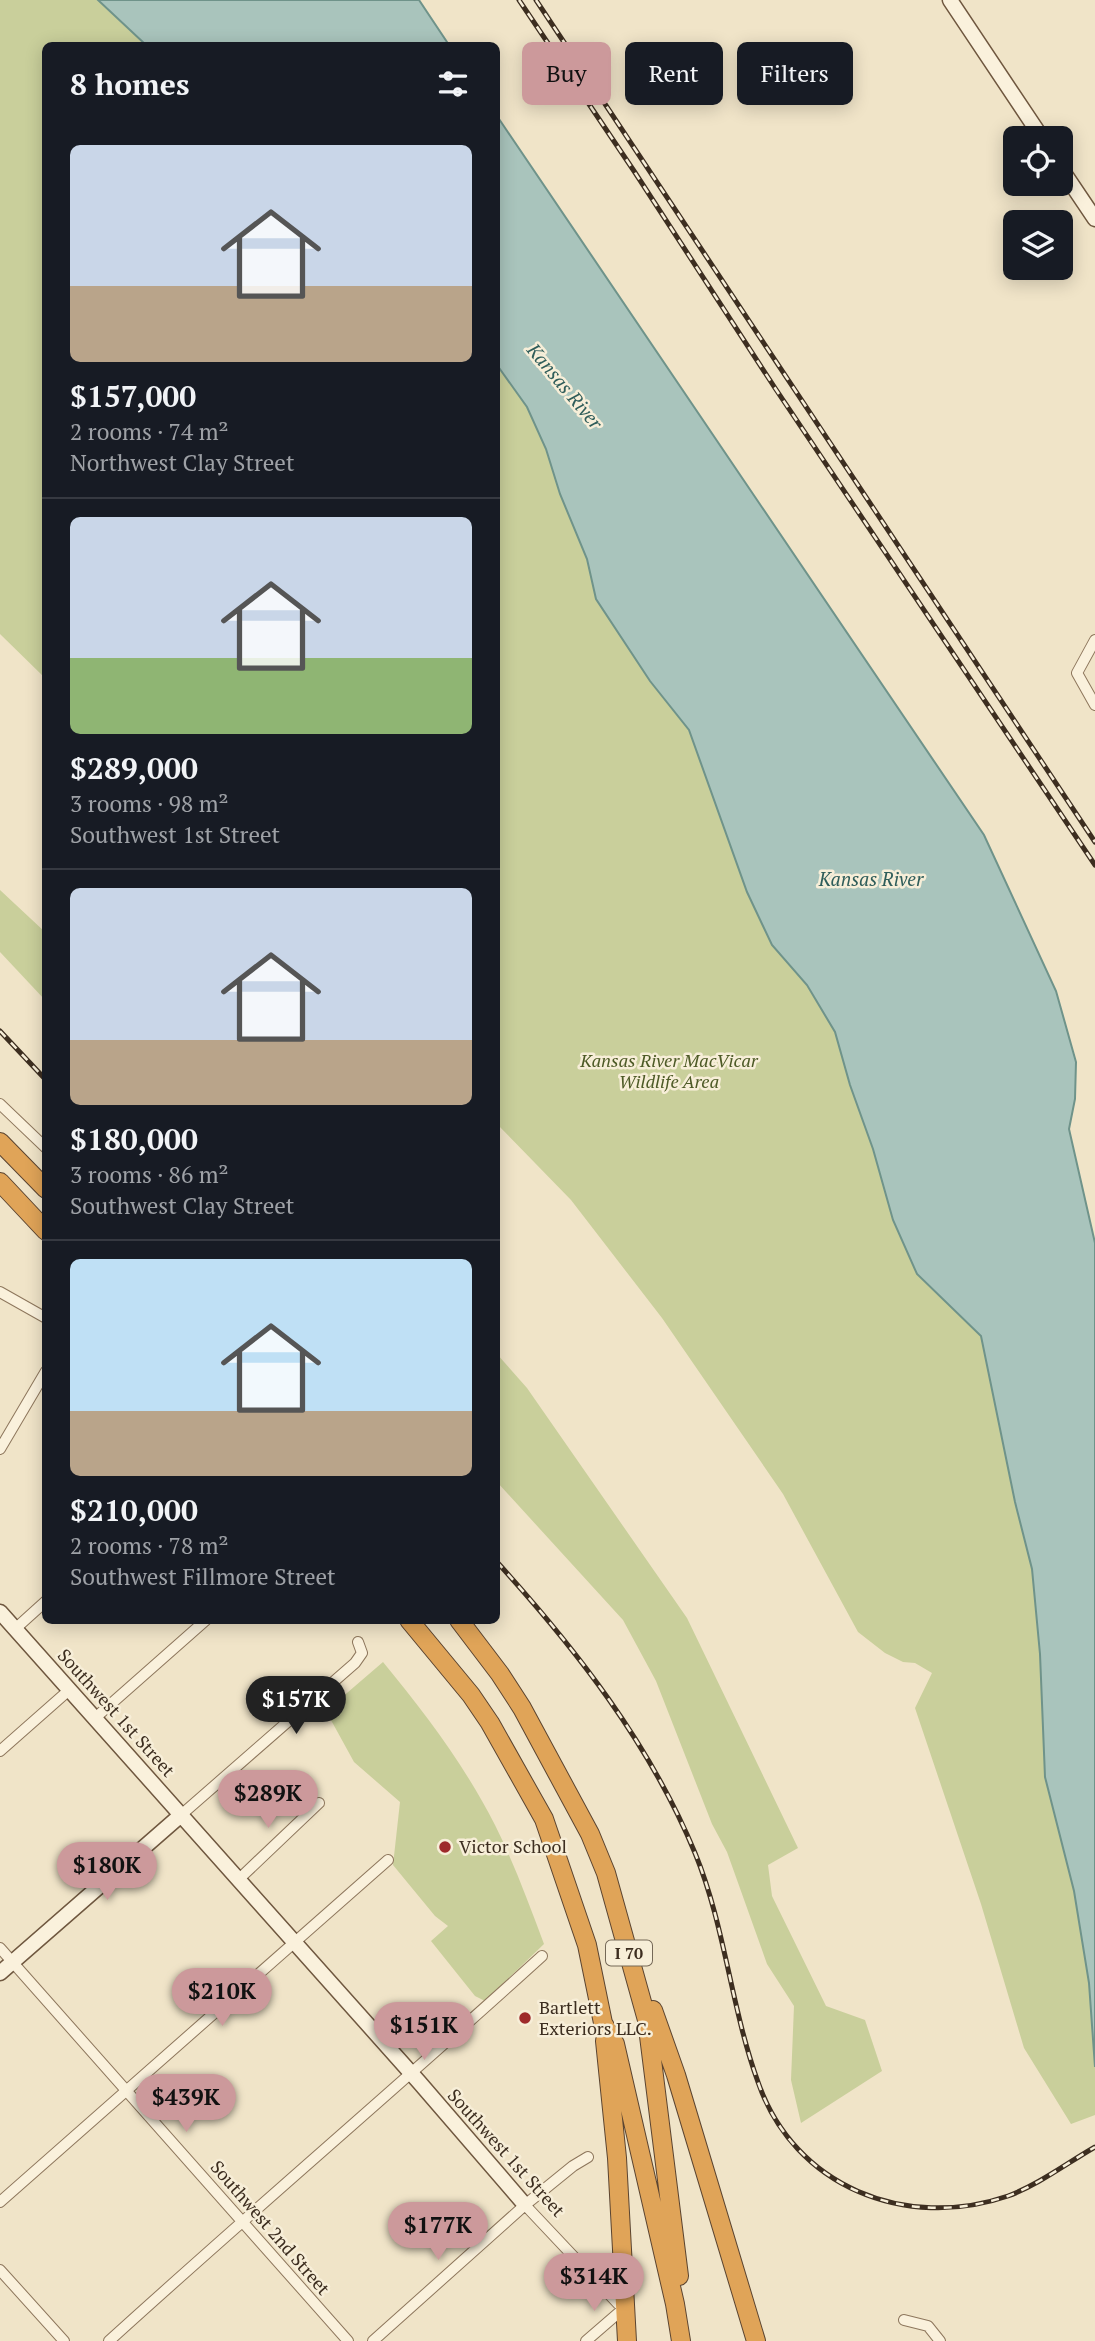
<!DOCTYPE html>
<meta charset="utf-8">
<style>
:root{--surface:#171b24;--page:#20242c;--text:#f1f3f6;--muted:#9ea1a6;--line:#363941;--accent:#cc999b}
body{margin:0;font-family:"PT Serif",serif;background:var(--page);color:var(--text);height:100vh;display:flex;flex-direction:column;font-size:26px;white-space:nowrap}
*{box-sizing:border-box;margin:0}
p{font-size:23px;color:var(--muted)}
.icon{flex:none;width:38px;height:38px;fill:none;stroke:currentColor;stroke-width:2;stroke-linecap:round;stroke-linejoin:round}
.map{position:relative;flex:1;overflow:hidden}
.details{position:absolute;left:42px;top:42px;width:458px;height:1582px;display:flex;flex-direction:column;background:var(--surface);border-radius:10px;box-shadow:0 4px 18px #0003}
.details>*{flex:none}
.guide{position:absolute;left:522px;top:42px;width:467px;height:63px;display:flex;gap:14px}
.controls{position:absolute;left:1003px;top:126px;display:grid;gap:14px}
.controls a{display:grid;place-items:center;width:70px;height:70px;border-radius:10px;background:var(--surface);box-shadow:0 4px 18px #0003;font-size:35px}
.price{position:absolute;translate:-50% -60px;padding:0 16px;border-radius:24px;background:var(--accent);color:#111;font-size:23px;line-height:46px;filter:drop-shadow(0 2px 4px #0008)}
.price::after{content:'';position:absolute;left:50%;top:42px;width:21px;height:16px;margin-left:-10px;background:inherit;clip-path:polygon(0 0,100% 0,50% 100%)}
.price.on{background:#222;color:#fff}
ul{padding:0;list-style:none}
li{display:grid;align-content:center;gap:14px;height:371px;padding:0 28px}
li+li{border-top:2px solid var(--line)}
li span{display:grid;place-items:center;height:217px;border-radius:10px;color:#555}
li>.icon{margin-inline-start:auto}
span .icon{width:126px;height:126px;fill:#fffc;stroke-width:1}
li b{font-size:30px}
h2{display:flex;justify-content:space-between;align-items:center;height:84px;padding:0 28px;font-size:30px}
.tag{padding:0 24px;border-radius:10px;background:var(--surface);box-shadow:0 4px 18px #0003;font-size:24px;line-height:63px}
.tag.on{background:var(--accent);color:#111}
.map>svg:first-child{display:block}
</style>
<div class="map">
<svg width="1095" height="2341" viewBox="0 0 1095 2341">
<rect width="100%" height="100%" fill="#f0e4c8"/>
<!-- green -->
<path fill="#c9cf9b" d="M0 0H98L146 45 46 46 45 678 0 634Z
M497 365 527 407 546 449 560 494 587 559 596 599 650 681 689 730 747 892 772 945 807 985 836 1032 850 1085 873 1149 959 1313 981 1336 1015 1502 1032 1569 1040 1654 1089 1983 1095 2067V2115L1071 2124 1024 2048 981 1904 915 1708 932 1673 915 1663 903 1662 885 1653 858 1632 783 1494 662 1318 571 1200 497 1124Z
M0 890 45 932V1000L0 952Z
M497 1354 527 1388 687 1618 798 1848 768 1865 772 1896 826 2006 865 2020 882 2071 801 2123 791 2080 794 2006 767 1964 727 1852 712 1824 656 1681 623 1620 497 1482Z
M383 1662C425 1713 465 1766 495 1825 514 1863 529 1904 544 1944L485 2001 475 1996 431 1941 448 1926 435 1916 393 1865 400 1802 354 1762 326 1711Z"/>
<!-- water -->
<path fill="#a9c4bc" stroke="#6f938a" stroke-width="2" d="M98 0H419L449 45H146Z
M497 116 984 835 1056 991 1076 1062 1075 1099 1069 1129 1095 1243V2067L1089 1983 1074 1891 1045 1777 1040 1654 1032 1569 1015 1502 981 1336 917 1274 893 1220 873 1149 850 1085 835 1032 807 985 772 945 747 892 689 730 650 681 596 599 587 559 560 494 546 449 527 407 497 365Z"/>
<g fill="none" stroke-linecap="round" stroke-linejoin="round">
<!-- street casing -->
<g stroke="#8d765c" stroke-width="12">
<path id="street" d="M1095 640 1077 673 1095 705
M0 1104 46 1148
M0 1292 46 1318
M0 1449 46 1371
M15 1629 46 1601
M95 1718 206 1620
M0 1751 68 1691
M181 1815 355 1663 362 1653 358 1642
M238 1880 319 1803
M0 1948 348 2341
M0 2202 388 1860
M525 2205 623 2309 586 2341
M0 2270 64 2341
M904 2320 928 2326 940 2341
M109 2341C252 2211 399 2086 542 1956
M373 2341 525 2205 573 2166 588 2157"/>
</g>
<!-- secondary casing -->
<g stroke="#6f573f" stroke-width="17">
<path id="secondary" d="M950 0 1042 138
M1060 167 1095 219
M0 1612 419 2082 525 2205
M0 1973 181 1815"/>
</g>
<!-- highway casing -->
<g stroke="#5b4430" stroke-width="20">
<path id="highway" d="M0 1142 46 1189
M0 1182 46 1231
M409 1620 471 1695 490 1723 544 1819 587 1945 603 2023 615 2044 675 2304 681 2341
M459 1620 500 1674 522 1708 590 1834 606 1873 647 2020 679 2276
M653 2010 676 2075 756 2341
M605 2041 617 2158 627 2341"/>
</g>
<!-- street -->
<use href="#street" stroke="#faf1dc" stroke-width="10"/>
<!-- secondary -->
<use href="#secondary" stroke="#faf1dc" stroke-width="14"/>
<!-- highway -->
<use href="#highway" stroke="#e0a458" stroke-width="18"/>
<!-- rail casing -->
<g stroke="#3d2e20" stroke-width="5">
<path id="rail" d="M519 0 634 171 775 388 1095 865
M536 0 1095 842
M0 1031 46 1080
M497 1562C576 1649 650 1744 695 1853 725 1926 731 2008 758 2082 794 2187 906 2231 1008 2196 1038 2185 1067 2163 1095 2147"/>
</g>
<!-- rail -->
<use href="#rail" stroke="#f7eed8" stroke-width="2.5" stroke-dasharray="8" stroke-linecap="butt"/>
</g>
<!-- markers -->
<g fill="#9e2a2b" stroke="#f7eed8" stroke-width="2.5">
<circle cx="445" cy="1847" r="7"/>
<circle cx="525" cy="2018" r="7"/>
</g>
<g text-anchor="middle" stroke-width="5" stroke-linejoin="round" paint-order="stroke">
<!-- shield labels -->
<rect fill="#f7eed8" stroke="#756857" stroke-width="2" x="606" y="1940.5" width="46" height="25" rx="5"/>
<g font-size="16" font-weight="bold" fill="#3d2e20">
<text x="629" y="1959">I 70</text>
</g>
<!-- park labels -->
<g font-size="18" font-style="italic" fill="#4d5a26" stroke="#f7eed8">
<text x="669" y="1067">Kansas River MacVicar<tspan x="669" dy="21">Wildlife Area</tspan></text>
</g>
<!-- street labels -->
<g font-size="18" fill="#3d2e20" stroke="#f7eed8">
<text transform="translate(116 1713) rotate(48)" y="6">Southwest 1st Street</text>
<text transform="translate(506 2153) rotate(48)" y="6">Southwest 1st Street</text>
<text transform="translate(270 2228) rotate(49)" y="6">Southwest 2nd Street</text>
</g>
<!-- poi labels -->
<g font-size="18" fill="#3d2e20" stroke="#f7eed8" text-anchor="start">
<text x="459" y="1853">Victor School</text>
<text x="539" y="2014">Bartlett<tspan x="539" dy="21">Exteriors LLC.</tspan></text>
</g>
<!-- water labels -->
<g font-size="19" font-style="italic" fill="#2f5d5a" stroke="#f7eed8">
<text transform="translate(565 386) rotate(50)" y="7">Kansas River</text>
<text x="871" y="886">Kansas River</text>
</g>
</g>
</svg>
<div class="controls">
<a><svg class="icon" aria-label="locate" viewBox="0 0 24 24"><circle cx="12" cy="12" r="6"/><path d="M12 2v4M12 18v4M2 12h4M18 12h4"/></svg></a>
<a><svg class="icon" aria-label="layers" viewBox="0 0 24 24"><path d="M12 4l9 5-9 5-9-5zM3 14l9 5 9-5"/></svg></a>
</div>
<b class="price on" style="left:296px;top:1736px">$157K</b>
<b class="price" style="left:268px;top:1830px">$289K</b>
<b class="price" style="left:107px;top:1902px">$180K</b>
<b class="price" style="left:222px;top:2028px">$210K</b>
<b class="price" style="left:424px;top:2062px">$151K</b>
<b class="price" style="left:186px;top:2134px">$439K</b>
<b class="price" style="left:438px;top:2262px">$177K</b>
<b class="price" style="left:594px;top:2313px">$314K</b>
<div class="guide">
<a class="tag on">Buy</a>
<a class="tag">Rent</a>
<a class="tag">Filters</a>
</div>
<section class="details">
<h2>8 homes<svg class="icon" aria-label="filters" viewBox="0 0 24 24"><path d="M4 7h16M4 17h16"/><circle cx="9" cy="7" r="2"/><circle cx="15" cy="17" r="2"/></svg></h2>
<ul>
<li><span style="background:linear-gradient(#c9d6e8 65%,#b9a48a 0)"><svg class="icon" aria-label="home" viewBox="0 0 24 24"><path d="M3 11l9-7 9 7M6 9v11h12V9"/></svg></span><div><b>$157,000</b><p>2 rooms · 74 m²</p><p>Northwest Clay Street</p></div></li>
<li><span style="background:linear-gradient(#c9d6e8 65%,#8fb573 0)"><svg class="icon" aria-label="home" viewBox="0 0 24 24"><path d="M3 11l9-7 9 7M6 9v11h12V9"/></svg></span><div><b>$289,000</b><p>3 rooms · 98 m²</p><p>Southwest 1st Street</p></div></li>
<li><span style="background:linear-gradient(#c9d6e8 70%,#b9a48a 0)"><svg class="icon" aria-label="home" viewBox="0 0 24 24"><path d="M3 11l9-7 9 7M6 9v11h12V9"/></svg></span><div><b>$180,000</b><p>3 rooms · 86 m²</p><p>Southwest Clay Street</p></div></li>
<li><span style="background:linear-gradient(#bfe0f5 70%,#b9a48a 0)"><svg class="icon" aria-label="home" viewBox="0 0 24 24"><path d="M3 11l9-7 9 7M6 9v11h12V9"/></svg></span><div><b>$210,000</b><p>2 rooms · 78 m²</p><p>Southwest Fillmore Street</p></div></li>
</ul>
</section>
</div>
